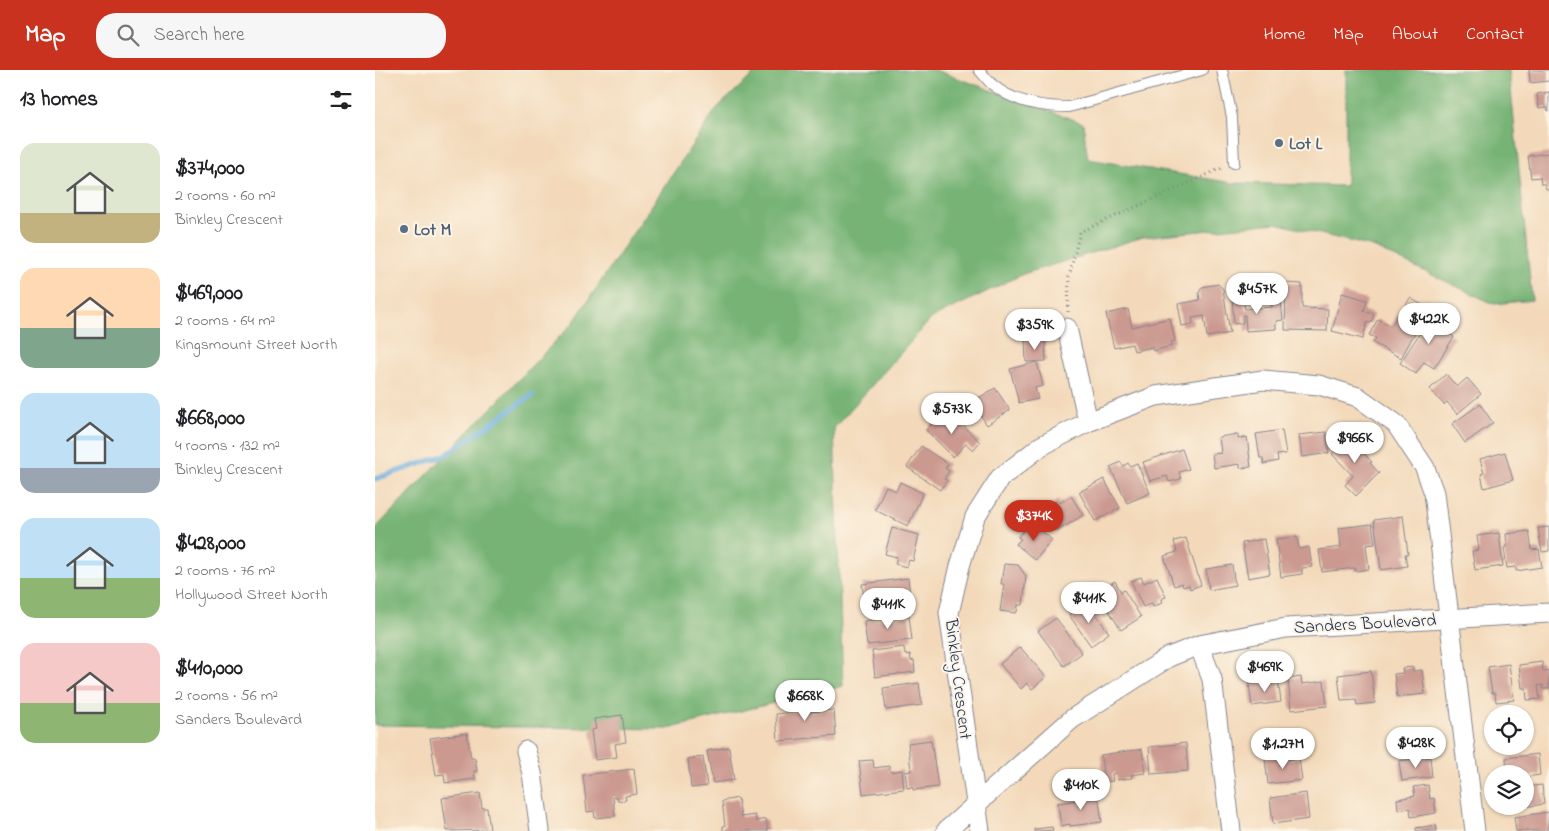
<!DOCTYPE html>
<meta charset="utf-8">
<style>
:root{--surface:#fff;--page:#f6f6f6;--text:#202124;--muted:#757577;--accent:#c8321e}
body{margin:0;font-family:"Indie Flower",sans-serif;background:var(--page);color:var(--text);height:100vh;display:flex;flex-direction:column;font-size:19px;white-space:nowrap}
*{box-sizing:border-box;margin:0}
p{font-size:16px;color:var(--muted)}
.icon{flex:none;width:28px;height:28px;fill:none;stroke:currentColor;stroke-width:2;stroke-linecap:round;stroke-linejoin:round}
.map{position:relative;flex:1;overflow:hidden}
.panel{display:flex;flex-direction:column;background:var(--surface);width:375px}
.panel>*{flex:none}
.tools{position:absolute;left:1109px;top:635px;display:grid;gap:10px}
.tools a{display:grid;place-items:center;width:50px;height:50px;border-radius:50%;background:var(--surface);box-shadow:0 1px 4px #0004;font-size:25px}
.price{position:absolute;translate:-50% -42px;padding:0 11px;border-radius:18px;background:#fff;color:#222;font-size:16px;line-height:32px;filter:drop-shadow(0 1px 2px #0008)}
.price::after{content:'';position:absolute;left:50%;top:30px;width:15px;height:11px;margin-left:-8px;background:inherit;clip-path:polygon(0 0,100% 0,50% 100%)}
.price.current{background:var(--accent);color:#fff}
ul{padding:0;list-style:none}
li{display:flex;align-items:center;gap:15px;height:125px;padding:0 20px}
li span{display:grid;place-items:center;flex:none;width:140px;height:100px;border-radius:15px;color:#555}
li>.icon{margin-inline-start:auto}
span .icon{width:60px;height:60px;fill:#fffc;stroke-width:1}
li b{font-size:21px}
h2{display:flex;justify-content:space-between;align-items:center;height:60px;padding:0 20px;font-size:21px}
header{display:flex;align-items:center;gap:30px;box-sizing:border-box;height:70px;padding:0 25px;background:var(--accent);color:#fff}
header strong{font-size:24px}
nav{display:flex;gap:28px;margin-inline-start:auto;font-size:18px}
.search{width:350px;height:45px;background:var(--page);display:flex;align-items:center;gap:12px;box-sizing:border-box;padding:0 18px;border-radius:20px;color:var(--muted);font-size:19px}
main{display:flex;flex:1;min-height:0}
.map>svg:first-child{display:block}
</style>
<header>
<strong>Map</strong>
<div class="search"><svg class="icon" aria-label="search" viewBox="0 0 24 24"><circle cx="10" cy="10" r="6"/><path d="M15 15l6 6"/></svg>Search here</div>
<nav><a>Home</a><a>Map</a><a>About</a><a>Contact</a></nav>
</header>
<main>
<section class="panel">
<h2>13 homes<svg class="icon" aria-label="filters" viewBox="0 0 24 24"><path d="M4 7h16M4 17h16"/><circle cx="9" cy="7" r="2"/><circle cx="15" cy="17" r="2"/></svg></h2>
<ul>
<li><span style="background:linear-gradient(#dfe7d0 70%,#c2b280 0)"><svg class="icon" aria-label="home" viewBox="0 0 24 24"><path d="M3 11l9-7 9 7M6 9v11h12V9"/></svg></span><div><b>$374,000</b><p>2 rooms · 60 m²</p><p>Binkley Crescent</p></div></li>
<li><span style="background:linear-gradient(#ffd9b3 60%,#7fa58c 0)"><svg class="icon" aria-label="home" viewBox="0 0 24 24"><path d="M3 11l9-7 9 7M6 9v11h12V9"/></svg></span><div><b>$469,000</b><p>2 rooms · 64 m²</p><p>Kingsmount Street North</p></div></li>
<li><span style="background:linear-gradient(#bfe0f5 75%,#9aa5b1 0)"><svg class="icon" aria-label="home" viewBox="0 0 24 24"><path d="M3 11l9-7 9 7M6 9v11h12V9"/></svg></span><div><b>$668,000</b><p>4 rooms · 132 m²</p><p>Binkley Crescent</p></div></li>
<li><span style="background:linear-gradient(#bfe0f5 60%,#8fb573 0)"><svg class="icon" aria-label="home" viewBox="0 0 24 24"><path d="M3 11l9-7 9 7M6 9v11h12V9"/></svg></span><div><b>$428,000</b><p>2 rooms · 76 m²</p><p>Hollywood Street North</p></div></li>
<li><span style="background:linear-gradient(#f6c9c9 60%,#8fb573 0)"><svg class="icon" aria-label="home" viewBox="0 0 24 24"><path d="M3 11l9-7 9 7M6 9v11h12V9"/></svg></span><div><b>$410,000</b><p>2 rooms · 56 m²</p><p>Sanders Boulevard</p></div></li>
</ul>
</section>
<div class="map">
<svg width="1174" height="761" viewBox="0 0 1174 761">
<rect width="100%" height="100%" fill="#fcf5e5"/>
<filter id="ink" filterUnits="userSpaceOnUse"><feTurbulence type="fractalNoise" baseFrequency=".02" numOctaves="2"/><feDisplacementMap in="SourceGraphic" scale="10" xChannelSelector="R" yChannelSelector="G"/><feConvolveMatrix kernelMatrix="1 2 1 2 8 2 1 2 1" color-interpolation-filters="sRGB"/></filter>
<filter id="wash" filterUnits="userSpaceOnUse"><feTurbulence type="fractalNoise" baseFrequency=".0096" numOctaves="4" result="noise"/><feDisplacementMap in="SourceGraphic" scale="20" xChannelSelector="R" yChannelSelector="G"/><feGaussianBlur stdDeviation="1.12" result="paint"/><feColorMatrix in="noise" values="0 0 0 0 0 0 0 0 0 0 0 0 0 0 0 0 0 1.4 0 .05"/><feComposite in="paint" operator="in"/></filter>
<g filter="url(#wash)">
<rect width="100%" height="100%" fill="#f3d9ba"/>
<!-- forest -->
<path fill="#76b374" stroke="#487169" d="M383 0H560L708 53 713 89 858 113 971 116V0H1134L1157 230 1119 234 998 177 901 153 768 167 648 204 557 248 459 358 468 616 292 659 0 655V459L198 253 342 38Z"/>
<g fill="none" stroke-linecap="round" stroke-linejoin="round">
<!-- stream -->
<path stroke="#67acdd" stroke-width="5.5" d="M0 409 71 385 157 325"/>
</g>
<g id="blocks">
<!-- building -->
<path fill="#cb9990" d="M1154 0H1174V11L1155 13Z
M1174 22V41H1173L1172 37 1164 38 1162 24Z
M1174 83V119H1171L1170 114H1166L1165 107 1156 108 1153 86Z
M911 213 927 214V238L953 239 952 261 910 260Z
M843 214 848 219 855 263 832 267 829 246 817 248 818 254 807 256 803 234 825 230 824 223 827 217Z
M967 223 992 230 989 241 999 244 996 253 992 252 988 269 957 261Z
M857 226H867L870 239 897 237V231L906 230 908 250 901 251V259L871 261 870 245H868V253L859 254Z
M1035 228 1049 236 1040 252 1045 254 1026 288 998 273 1001 268 994 265 1003 249 1016 256 1024 243 1026 244Z
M753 239 757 257 795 248 800 271 796 272 797 276 778 281 777 277 759 281 757 274 739 278 731 244Z
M1059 242 1075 252 1070 260 1079 267 1059 298 1049 292 1041 304 1025 293Z
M670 270 671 291 651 292 650 271Z
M662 292 668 316 660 318 663 329 644 333 635 299Z
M1071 304 1082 317 1092 308 1106 324 1082 344 1072 332 1069 335 1055 319Z
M620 318 635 340 612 355 597 332Z
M1105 334 1118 353 1090 373 1077 354Z
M568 342 577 351 580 348 605 372 598 380 591 374 578 387 551 360Z
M907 360 911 384 902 385 903 391 889 394 888 388H885L881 364Z
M951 362 954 383 927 387 924 365Z
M863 364V369L872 367 876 397 865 398V394L839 398 837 384 846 383 844 367Z
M970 364 997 392 995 393 1004 403 981 426 970 415 978 406 957 384 961 380 957 376Z
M546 376 573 394 570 398 574 401 569 409 572 410 565 420 532 397Z
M807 379 814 399 804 402 806 409 794 412 792 406 775 411 768 392Z
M1130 382 1138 410 1109 418 1106 404 1109 403 1105 389Z
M746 392 748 396 753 393 755 396 762 393 775 423 752 433 735 397Z
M729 409 745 438 720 451 704 422Z
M525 412 548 423 533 456 500 440 511 416 521 421Z
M696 426 708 445 681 462 669 443 675 439 673 436 683 430 685 433Z
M1028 446 1033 484H1030L1032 496 1006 500 999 450Z
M659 454 677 470 660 490 641 474 646 469 643 467 649 460 652 462Z
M997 454 1000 474 991 475 994 499 980 501V498L947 502 944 480 966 477 964 458Z
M1174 457V481L1167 482 1163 458Z
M517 458 544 465 538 491 534 490 532 497 520 494 522 487 510 484Z
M1154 461 1157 480 1164 479 1167 497 1141 501V497L1132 498 1129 478 1132 477 1131 464Z
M1124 463 1128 496 1100 500 1097 481 1104 480 1102 466Z
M922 467 924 479 934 477 937 497 927 498V504L906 507 901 469Z
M811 468 826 515 815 519 814 515 808 517 807 513 799 516 789 486 802 482 799 471Z
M889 469 895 504 873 508 867 473Z
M629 494 643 495 651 506 648 535H643L642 542 640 543 625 541 629 514H626Z
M857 495 860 515 834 520 831 499Z
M766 507 769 513 782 507 791 527 786 529 787 533 778 537 777 533 768 537 756 511Z
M533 508 536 532 500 536V527L489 529 487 514Z
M740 511 746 522 749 520 766 547 746 560 722 522Z
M713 532 734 563 716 576 694 545Z
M534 546 537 570 492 575 489 551Z
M681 548 707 583 689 596 663 561Z
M529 577 530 585 535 584 536 591 539 590 540 602 500 607 497 581Z
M645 577 671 607 657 619 652 613 646 619 625 594Z
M1167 592 1168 602 1174 601V619H1168V615L1163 616 1165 629 1152 630 1151 618H1147L1144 595Z
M1134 594 1139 630 1121 632 1120 623H1117L1113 597Z
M1038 597V601L1047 600 1050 624 1022 627 1019 604 1028 603 1027 598Z
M996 601 1000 633 982 635 981 630 966 631 963 605Z
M926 607 927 614 949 611 952 636 916 640 913 609Z
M903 610 906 632 877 636 874 614Z
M544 613 547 635 511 640 508 618Z
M433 621 434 642 459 640 461 666 403 671 401 644 421 642 419 622Z
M247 645 251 672 240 674 242 687 220 690 216 660 221 659 219 649Z
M92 663 96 688H100L102 701H99L100 709 70 713 69 704 61 705 55 668Z
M556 670 563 717 538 720V717L532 718 530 702 536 701 533 673Z
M811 673 813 701 776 704 774 677Z
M354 677 359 710 338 713 332 681Z
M767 679 770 703 756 705 757 708 742 710 741 703 737 704 738 711 729 712 726 685Z
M1163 684 1165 705 1150 707V704H1132L1131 688Z
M912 685V690L924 688 927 710 893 714 890 689Z
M328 687 332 716 316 718 313 689Z
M1055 687 1057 707 1027 711 1024 691Z
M498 690 499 698 514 696 515 702 527 700 529 719 488 724 484 691Z
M259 699 262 724 250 726 251 730 243 731 242 727H238L240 746 220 748 219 741 212 742 208 705Z
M1053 715 1055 729 1059 728 1061 743 1036 747 1035 738 1023 740 1022 729 1040 726 1038 717Z
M1167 715 1169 734 1150 737V717Z
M105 723 107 738H112L115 760 72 761 67 728Z
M931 723 934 749 898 754 895 728Z
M723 724 727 752 695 756V754L686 756 683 733 710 729V726Z
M363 728 366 747 380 745 381 751 391 749 393 761H348V756H350L347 731Z
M1174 742 1172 761H1141L1139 747Z
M1061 755 1062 761H1041V758Z
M677 757 678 761H659V759Z"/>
</g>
</g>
<g filter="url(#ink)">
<use href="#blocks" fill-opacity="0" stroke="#87848c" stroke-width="1"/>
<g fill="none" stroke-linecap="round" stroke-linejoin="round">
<!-- service casing -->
<g stroke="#87848c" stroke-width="12">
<path id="service" d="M604 0C609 5 613 11 618 15 638 32 668 37 694 37L827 0
M847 0 857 47 859 93"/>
</g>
<!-- minor casing -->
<g stroke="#87848c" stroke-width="21">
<path id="minor" d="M692 258 713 352
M824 575 837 609 856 761
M151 681 157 703 165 761
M571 761 697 649 794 587 824 575 911 558 1174 543
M605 761 574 543 585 496 600 447 625 408 666 376 713 352 781 326 888 310 944 315 983 327 1021 354 1050 398 1059 423 1100 761"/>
</g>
<!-- path -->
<path stroke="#87848c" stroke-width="3" stroke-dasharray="1 4" stroke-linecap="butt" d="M693 242 694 207 705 162 847 98"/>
<!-- service -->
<use href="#service" stroke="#fff" stroke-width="10"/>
<!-- minor -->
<use href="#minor" stroke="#fff" stroke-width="19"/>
</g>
</g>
<!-- markers -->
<g fill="#5c6f8a" stroke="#fcf5e5" stroke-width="2">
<circle cx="904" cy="73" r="5"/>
<circle cx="29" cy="159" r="5"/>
</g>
<g text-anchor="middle" stroke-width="4" stroke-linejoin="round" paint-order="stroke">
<!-- service labels -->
<g font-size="18" font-weight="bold" fill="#4e5e75" stroke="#fcf5e5" text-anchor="start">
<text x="914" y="79">Lot L</text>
<text x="39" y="165">Lot M</text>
</g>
<!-- street labels -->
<g font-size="18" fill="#1b2f5e" stroke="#fcf5e5">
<text transform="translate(990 553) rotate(-3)" y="6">Sanders Boulevard</text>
<text transform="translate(584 609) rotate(83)" y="6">Binkley Crescent</text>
</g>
</g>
</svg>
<div class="tools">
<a><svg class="icon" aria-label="locate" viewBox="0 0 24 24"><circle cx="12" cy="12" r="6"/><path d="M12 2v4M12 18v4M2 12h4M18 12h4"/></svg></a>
<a><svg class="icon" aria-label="layers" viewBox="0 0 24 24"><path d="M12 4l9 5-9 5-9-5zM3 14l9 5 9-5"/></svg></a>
</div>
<b class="price" style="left:882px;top:245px">$457K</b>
<b class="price" style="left:1054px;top:275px">$422K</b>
<b class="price" style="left:660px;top:281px">$359K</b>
<b class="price" style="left:577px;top:365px">$573K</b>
<b class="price" style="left:980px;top:394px">$966K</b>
<b class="price current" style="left:659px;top:472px">$374K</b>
<b class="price" style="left:714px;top:554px">$411K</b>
<b class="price" style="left:513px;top:560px">$411K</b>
<b class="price" style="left:890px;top:623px">$469K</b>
<b class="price" style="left:430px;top:652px">$668K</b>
<b class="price" style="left:1041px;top:699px">$428K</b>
<b class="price" style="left:908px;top:700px">$1.27M</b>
<b class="price" style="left:706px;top:741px">$410K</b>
</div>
</main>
